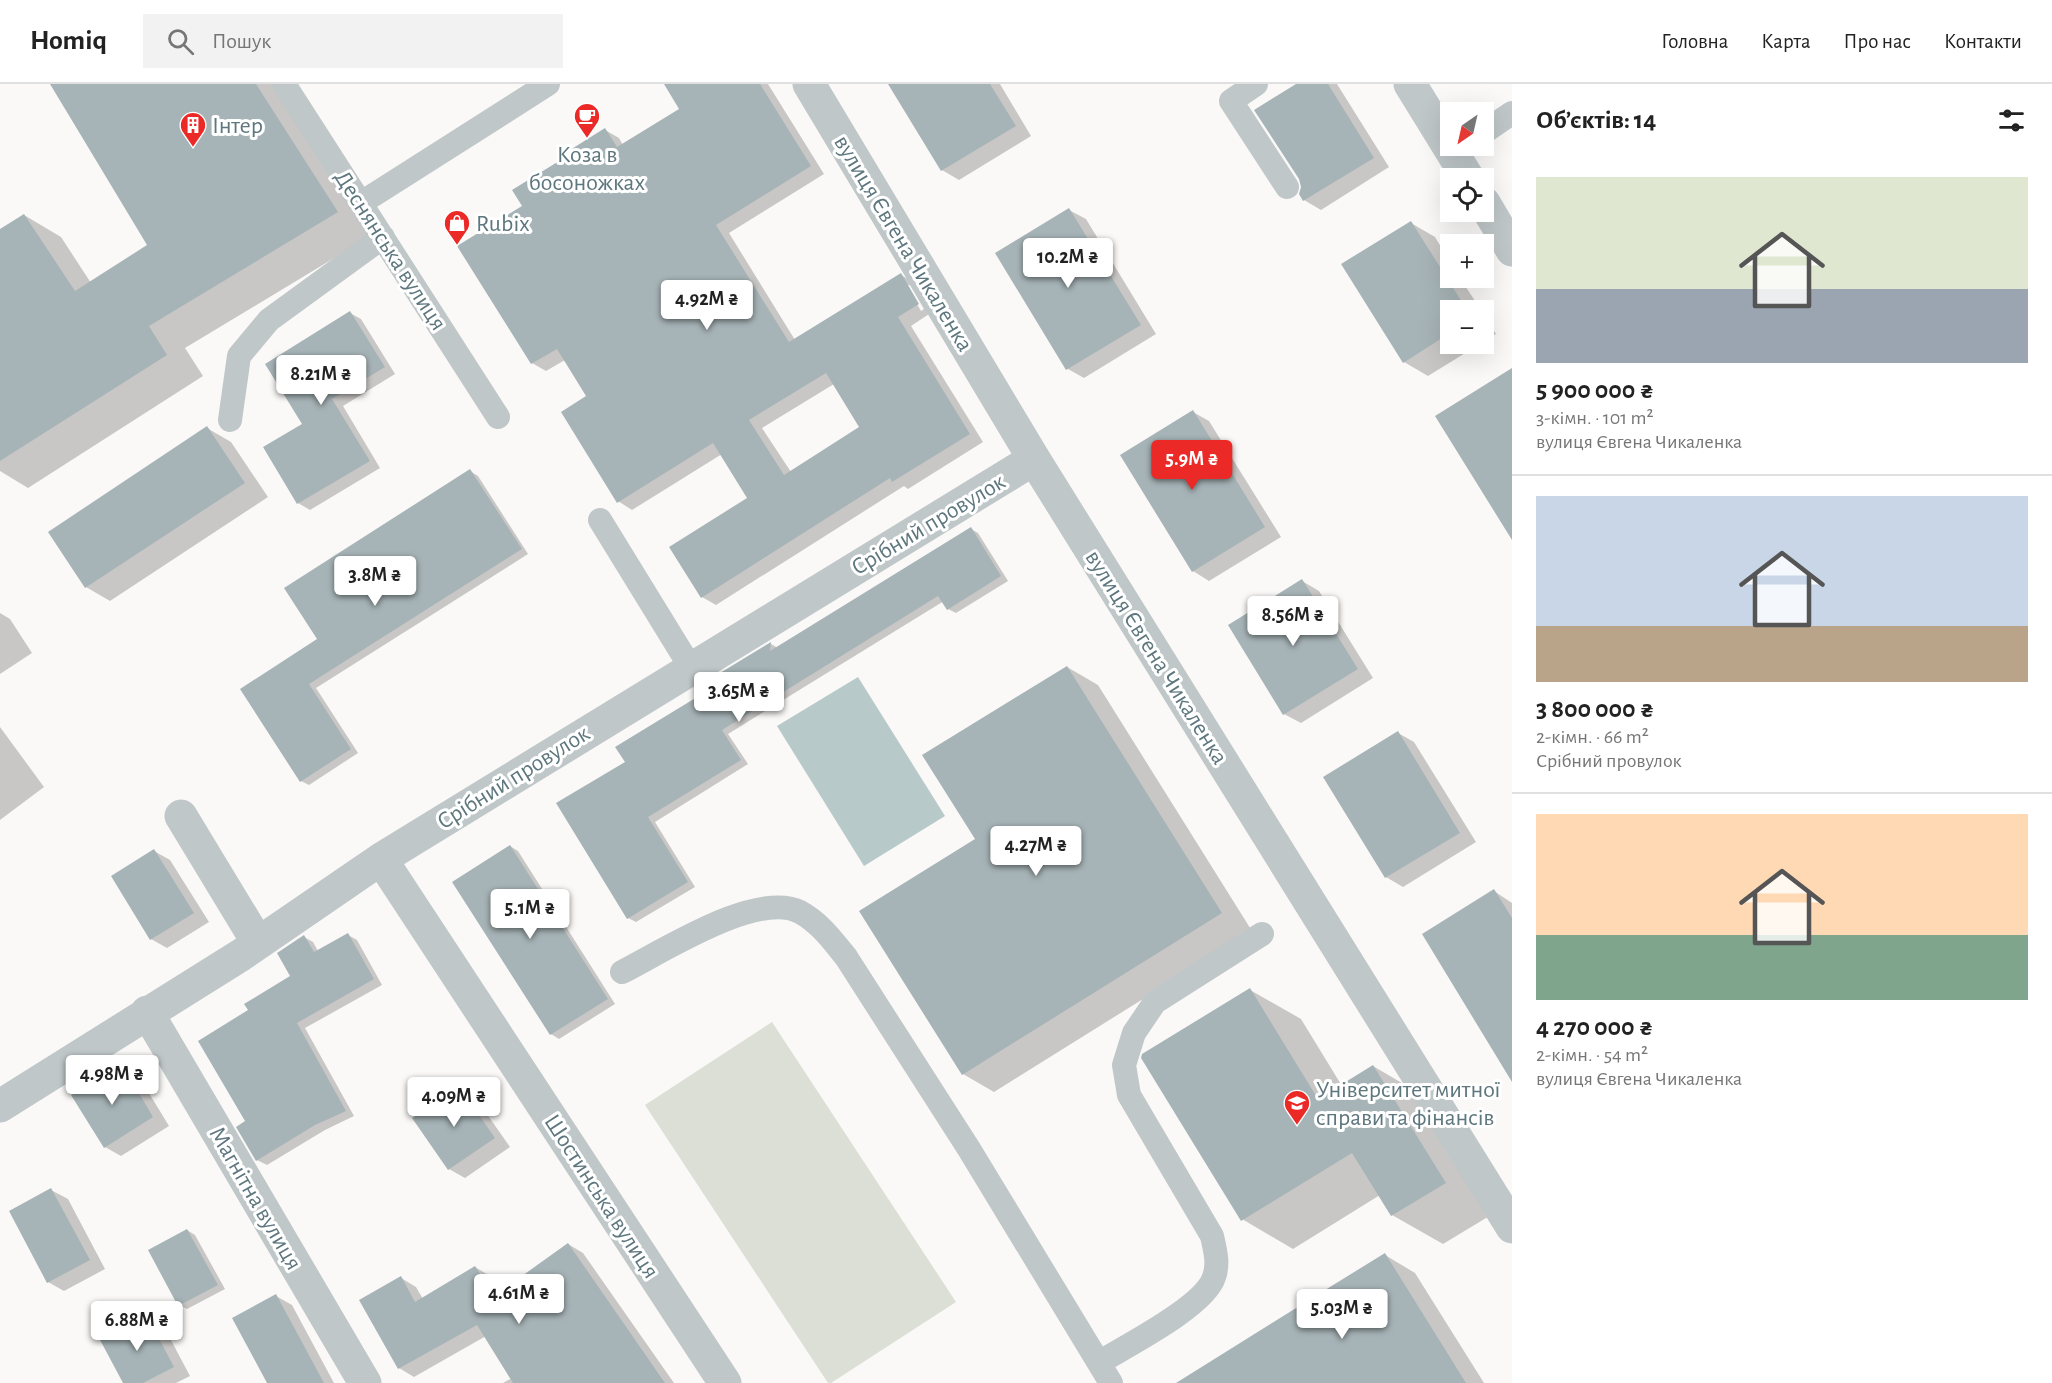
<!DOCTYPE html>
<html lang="uk">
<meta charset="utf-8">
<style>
:root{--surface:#fff;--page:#f2f2f2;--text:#222;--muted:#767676;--line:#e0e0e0;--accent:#eb2926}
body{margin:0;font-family:"Alegreya Sans",sans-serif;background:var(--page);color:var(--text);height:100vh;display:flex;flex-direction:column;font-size:22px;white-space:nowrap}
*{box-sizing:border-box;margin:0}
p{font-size:20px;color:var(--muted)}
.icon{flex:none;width:33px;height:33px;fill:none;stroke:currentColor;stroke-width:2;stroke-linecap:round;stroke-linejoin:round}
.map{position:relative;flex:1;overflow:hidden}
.side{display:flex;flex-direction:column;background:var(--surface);width:540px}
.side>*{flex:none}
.needle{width:39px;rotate:214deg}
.tools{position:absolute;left:1440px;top:18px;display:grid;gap:12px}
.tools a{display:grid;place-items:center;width:54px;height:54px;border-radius:0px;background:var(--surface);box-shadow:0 6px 24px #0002;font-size:30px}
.price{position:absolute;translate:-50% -51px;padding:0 14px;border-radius:6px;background:#fff;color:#222;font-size:20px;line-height:39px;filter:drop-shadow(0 2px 3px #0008)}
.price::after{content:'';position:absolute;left:50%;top:36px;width:18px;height:14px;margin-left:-9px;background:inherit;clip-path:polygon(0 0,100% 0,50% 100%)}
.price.active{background:var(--accent);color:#fff}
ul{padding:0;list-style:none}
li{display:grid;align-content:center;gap:12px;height:318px;padding:0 24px}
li+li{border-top:2px solid var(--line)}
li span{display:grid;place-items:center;height:186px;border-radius:0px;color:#555}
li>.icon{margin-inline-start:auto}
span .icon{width:108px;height:108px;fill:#fffc;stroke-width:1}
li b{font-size:26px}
h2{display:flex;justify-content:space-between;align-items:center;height:72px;padding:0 24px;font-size:26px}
header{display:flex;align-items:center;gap:36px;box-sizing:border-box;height:84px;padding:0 30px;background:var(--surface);border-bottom:2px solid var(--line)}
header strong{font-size:28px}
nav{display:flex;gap:33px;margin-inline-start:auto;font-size:21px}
.search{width:420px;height:54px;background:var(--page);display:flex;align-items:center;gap:15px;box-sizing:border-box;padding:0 21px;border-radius:0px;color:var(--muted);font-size:22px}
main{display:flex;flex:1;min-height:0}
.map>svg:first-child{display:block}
</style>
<header>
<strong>Homiq</strong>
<div class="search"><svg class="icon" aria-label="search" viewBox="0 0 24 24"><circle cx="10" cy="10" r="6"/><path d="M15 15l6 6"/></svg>Пошук</div>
<nav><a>Головна</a><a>Карта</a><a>Про нас</a><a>Контакти</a></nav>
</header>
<main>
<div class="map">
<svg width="1512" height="1299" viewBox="0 0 1512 1299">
<rect width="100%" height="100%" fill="#faf9f7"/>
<!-- green -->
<path fill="#dbdfd6" d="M772 938 956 1218 831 1299H828L645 1021Z"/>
<!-- water -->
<path fill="#b8c9ca" d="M858 593 945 732 864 782 777 642Z"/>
<!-- shadow -->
<path fill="#0003" fill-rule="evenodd" d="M51 0H279L374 150 185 264 203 292 28 404 0 387V147L24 131 61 153 91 199 149 162Z
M666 0H768L824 90 729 149 795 256 901 191 915 199 932 228 911 242 983 358 908 405 904 402 716 521 702 513 749 415 722 370 632 426 618 417 588 312 565 276 546 287 532 279 524 123 574 69 605 46 619 54 623 61 681 25ZM906 201H910L924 225 921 227ZM834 300 861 344 791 388 762 344Z
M890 0H1000L1031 52 959 96 942 86Z
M1299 0H1337L1389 83 1321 126 1304 116 1301 110 1303 103Z
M1069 126 1086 135 1156 250 1084 294 1068 285Z
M1411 139 1435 153 1450 178V194H1460L1481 226H1450V260H1480L1428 292 1404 278Z
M350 229 361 235 395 290 343 322 380 384 310 426 298 419 304 340Z
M1484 230 1496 250 1484 257Z
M1193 328 1209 337 1281 453 1209 497 1193 487Z
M207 344 231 358 268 413 110 517 86 503 50 448Z
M470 387 478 392 528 470 316 604 358 669 309 701 301 697 242 605 320 556Z
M971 445 978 449 1008 497 956 529 948 525 944 517 728 650 748 680 655 738 695 803 636 838 628 834 627 678 727 596 723 590 771 560 778 564Z
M1302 497 1319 507 1373 594 1301 639 1284 630Z
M0 529 10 535 32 569 0 590Z
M1067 583 1098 601 1252 847 994 1008 963 990 977 756Z
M0 643 44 703 0 736Z
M1398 649 1414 658 1476 758 1403 803 1386 793Z
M510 762 518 767 615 920 559 955 551 950Z
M154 767 170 776 209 838 167 864 151 855Z
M1494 807 1512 819V974Z
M348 851 357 856 382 901 305 944 354 1032 325 1046 267 1081 257 1076 248 1038 250 927 293 893 304 853 313 858 318 867Z
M1250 906 1301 935 1342 1002 1373 982 1424 1012 1496 1128 1443 1160 1392 1131 1380 1111 1293 1165 1242 1135Z
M122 982 138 991 169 1042 121 1072 105 1063Z
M459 1004 475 1013 510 1063 465 1094 449 1085Z
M51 1106 68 1115 105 1185 64 1207 48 1198Z
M187 1146 195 1151 225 1205 187 1225 179 1221Z
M568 1160 583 1169 674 1299H503L512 1294 486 1252 414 1293 399 1284 401 1194 416 1203 423 1215 475 1183 490 1192 501 1209Z
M1385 1171 1415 1189 1484 1299H1178Z
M276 1212 292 1221 334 1299H268Z
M146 1232 163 1241 190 1292 176 1299H125Z"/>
<!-- building -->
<path fill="#a7b4b7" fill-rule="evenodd" d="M50 0H256L338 128 149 242 167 271 0 377V145L24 130 75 207 147 161Z
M664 0H760L811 82 716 141 789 258 901 189 919 220 898 233 970 350 892 398 890 394 701 514 669 463 747 414 713 359 617 419 561 328 586 312 557 265 531 280 457 162 522 122 512 106 572 69 570 66 605 44 617 63 679 25ZM826 289 859 343 784 391 749 336Z
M888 0H990L1016 42 941 87Z
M1296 0H1328L1374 74 1303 117 1299 110 1301 103 1299 95 1254 26Z
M1069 124 1141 241 1066 286 995 169Z
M1411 137 1467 226H1450V249L1403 279 1341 180Z
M350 227 385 283 332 315 370 377 297 420 263 363 302 340 265 280Z
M1512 284V456L1435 332Z
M1193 326 1265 443 1192 488 1120 371Z
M207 342 245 399 85 504 48 448Z
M470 385 522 465 309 600 351 665 300 698 240 605 317 555 284 504Z
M971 443 1001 492 947 526 938 512 722 646 741 676 648 733 688 798 627 835 556 719 625 678 615 663 725 596 720 589 771 558 770 567Z
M1302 495 1358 585 1283 631 1228 541Z
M1067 582 1222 829 962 991 859 827 975 755 922 671Z
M1398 647 1460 749 1385 794 1323 693Z
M510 761 608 915 550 951 452 798Z
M154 765 194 829 150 856 111 792Z
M1494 805 1512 834V998L1422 850Z
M348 849 374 895 297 939 346 1027 315 1041 256 1077 236 1043 245 1037 198 957 248 926 244 920 290 892 277 869 304 851 314 868Z
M1250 904 1318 1015 1373 981 1446 1099 1391 1132 1352 1069 1241 1137 1141 974 1142 970Z
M122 980 153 1033 104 1064 71 1011Z
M459 1002 495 1054 448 1086 412 1034Z
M51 1104 90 1176 47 1199 9 1127Z
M187 1145 218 1201 178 1222 148 1166Z
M568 1159 665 1299H513L477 1241 398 1285 359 1216 401 1192 415 1218 475 1182 494 1212Z
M1385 1169 1466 1299H1176L1317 1211Z
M276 1210 324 1299H267L232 1234Z
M146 1230 174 1283 143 1299H123L99 1254Z"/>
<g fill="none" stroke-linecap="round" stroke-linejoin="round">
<!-- service -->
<path stroke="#c0c7c9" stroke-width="24" d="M284 0 498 333
M1256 0 1231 17 1287 103
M1484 48 1512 29
M361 119 548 0
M230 336 239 272 269 236 383 153
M600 436 691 584
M622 888C662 868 757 806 800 828 820 839 832 856 846 873L969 1065 1111 1299
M1100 1278C1128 1261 1205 1222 1214 1193 1219 1179 1215 1166 1212 1152L1129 1011 1124 981 1134 949 1155 918 1262 850"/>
<!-- minor -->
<path stroke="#c0c7c9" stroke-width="33" d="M809 0 1034 375 1512 1143
M1410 0 1468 94
M1484 119 1512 166
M181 732 258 859
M381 775 725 1299
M147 928 365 1299
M0 1022 241 871 381 775 1034 375"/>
</g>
<!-- icons -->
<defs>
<g id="cafe-pin" transform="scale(1.35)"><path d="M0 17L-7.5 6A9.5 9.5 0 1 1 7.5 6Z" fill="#eb2926" stroke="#fff"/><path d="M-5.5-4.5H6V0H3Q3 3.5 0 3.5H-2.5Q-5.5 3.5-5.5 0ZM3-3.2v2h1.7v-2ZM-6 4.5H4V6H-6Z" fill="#fff"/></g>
<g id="building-pin" transform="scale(1.35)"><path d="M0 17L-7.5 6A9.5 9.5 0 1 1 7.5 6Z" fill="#eb2926" stroke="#fff"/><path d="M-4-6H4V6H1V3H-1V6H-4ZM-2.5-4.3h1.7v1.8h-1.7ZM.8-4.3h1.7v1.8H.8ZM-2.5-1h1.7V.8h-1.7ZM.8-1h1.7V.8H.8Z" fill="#fff"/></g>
<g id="shop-pin" transform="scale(1.35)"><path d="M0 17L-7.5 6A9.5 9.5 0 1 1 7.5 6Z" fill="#eb2926" stroke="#fff"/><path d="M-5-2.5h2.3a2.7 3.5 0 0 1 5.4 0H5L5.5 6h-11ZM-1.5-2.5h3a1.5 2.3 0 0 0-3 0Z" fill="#fff"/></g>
<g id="university-pin" transform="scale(1.35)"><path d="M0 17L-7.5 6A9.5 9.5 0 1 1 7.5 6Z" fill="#eb2926" stroke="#fff"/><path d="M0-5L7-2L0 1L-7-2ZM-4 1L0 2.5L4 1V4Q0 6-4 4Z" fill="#fff"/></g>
</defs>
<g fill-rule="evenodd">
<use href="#cafe-pin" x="587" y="32"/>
<use href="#building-pin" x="193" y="41"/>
<use href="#shop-pin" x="457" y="139"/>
<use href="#university-pin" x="1297" y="1019"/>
</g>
<g text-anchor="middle" stroke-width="6" stroke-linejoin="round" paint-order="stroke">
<!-- poi labels -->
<g font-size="24" fill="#5e777e" stroke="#fff" text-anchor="start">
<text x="212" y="49">Інтер</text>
<text x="587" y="78" text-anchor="middle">Коза в<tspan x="587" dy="28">босоножках</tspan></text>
<text x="476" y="147">Rubix</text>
<text x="1316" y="1013">Університет митної<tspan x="1316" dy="28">справи та фінансів</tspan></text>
</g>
<!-- street labels -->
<g font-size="24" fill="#5e777e" stroke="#fff">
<text transform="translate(904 159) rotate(59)" y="8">вулиця Євгена Чикаленка</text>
<text transform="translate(391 166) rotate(57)" y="8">Деснянська вулиця</text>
<text transform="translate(928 440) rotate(-31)" y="8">Срібний провулок</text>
<text transform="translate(1157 573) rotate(58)" y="8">вулиця Євгена Чикаленка</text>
<text transform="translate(513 693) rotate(-32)" y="8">Срібний провулок</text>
<text transform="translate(602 1112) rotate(57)" y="8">Шостинська вулиця</text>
<text transform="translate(256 1114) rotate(60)" y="8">Магнітна вулиця</text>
</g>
</g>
</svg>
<div class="tools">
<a><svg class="needle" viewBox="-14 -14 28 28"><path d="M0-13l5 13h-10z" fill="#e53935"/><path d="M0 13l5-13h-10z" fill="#767676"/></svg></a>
<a><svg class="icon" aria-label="locate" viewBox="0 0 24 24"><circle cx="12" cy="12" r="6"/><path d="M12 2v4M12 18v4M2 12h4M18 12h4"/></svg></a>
<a>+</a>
<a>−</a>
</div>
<b class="price" style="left:1068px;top:205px">10.2M ₴</b>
<b class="price" style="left:707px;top:247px">4.92M ₴</b>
<b class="price" style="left:321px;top:322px">8.21M ₴</b>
<b class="price active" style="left:1192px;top:407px">5.9M ₴</b>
<b class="price" style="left:375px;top:523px">3.8M ₴</b>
<b class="price" style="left:1293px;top:563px">8.56M ₴</b>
<b class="price" style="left:739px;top:639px">3.65M ₴</b>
<b class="price" style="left:1036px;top:793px">4.27M ₴</b>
<b class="price" style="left:530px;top:856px">5.1M ₴</b>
<b class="price" style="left:112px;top:1022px">4.98M ₴</b>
<b class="price" style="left:454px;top:1044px">4.09M ₴</b>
<b class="price" style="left:519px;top:1241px">4.61M ₴</b>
<b class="price" style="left:1342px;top:1256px">5.03M ₴</b>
<b class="price" style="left:137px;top:1268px">6.88M ₴</b>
</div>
<section class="side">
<h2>Об’єктів: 14<svg class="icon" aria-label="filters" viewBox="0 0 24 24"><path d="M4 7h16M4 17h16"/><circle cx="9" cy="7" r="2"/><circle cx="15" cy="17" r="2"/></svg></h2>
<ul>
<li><span style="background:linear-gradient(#dfe7d0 60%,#9aa5b1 0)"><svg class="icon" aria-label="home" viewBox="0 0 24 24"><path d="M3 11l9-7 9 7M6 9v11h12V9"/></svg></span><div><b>5 900 000 ₴</b><p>3-кімн. · 101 m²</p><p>вулиця Євгена Чикаленка</p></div></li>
<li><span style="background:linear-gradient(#c9d6e8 70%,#b9a48a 0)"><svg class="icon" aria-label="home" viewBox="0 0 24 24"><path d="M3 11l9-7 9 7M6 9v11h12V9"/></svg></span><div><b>3 800 000 ₴</b><p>2-кімн. · 66 m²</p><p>Срібний провулок</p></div></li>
<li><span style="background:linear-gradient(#ffd9b3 65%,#7fa58c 0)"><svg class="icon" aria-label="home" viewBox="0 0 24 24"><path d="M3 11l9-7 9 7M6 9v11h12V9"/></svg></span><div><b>4 270 000 ₴</b><p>2-кімн. · 54 m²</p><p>вулиця Євгена Чикаленка</p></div></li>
</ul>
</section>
</main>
